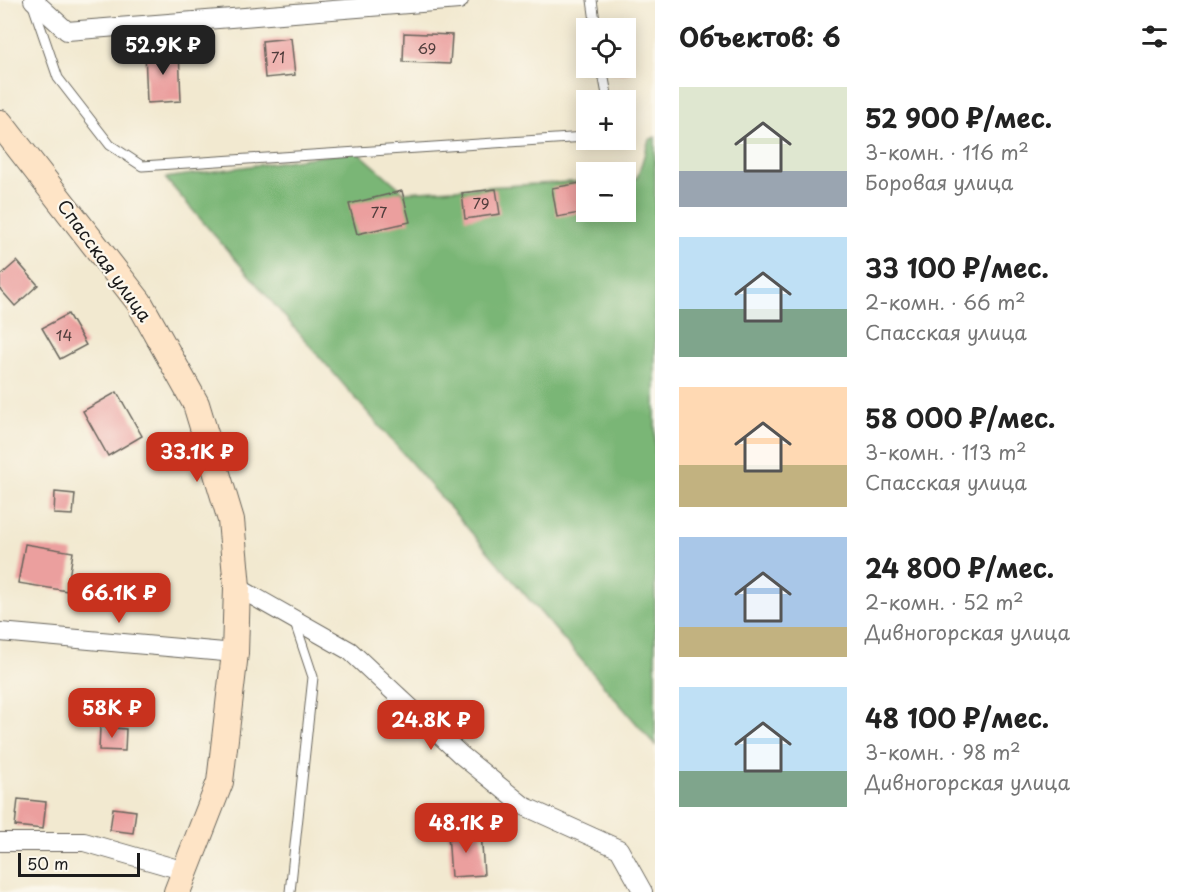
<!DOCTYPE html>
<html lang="ru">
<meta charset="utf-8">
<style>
:root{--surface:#fff;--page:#f6f6f6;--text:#222;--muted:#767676;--accent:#c8321e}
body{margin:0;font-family:"Playpen Sans",sans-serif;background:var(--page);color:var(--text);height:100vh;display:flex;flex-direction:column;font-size:22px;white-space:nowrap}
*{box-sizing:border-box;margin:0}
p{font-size:20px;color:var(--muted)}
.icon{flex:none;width:33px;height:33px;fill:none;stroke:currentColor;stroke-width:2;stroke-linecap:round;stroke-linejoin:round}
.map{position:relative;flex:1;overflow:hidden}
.drawer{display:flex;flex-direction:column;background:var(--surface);width:540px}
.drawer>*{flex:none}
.fabs{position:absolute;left:576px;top:18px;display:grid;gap:12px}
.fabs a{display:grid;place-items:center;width:60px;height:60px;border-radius:0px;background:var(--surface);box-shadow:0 3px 15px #0003;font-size:30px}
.scale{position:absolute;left:18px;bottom:15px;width:122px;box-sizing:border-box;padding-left:6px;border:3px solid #1c1c1c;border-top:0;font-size:16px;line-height:21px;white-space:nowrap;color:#1c1c1c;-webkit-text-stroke:4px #fbf7ec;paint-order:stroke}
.price{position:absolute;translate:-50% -51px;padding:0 14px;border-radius:12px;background:var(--accent);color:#fff;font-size:20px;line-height:39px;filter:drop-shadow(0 2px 3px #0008)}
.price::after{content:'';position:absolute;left:50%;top:36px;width:18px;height:14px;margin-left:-9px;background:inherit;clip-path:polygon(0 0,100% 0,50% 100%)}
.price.on{background:#222;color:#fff}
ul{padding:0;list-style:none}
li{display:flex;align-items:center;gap:18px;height:150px;padding:0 24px}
li span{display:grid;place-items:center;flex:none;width:168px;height:120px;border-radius:0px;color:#555}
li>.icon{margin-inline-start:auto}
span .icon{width:72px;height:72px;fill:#fffc;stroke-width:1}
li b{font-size:26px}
h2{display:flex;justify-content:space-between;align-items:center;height:72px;padding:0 24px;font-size:26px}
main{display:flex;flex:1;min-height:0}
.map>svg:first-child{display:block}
</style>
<main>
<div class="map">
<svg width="655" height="892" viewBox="0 0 655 892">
<rect width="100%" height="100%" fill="#fbf7ec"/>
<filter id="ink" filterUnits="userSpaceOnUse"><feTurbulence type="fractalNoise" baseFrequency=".0167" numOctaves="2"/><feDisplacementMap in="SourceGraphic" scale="12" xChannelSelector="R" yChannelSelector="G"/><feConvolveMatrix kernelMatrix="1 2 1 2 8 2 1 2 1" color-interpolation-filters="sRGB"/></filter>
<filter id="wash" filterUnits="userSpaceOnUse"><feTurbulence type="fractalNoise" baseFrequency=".008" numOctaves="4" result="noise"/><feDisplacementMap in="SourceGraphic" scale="24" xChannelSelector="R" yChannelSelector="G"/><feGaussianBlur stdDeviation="1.35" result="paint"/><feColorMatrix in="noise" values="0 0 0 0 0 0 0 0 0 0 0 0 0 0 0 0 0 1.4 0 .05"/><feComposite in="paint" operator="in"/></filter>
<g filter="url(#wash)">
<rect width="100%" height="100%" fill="#f2e9d0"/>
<!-- forest -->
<path fill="#7ab676" stroke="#4b6949" stroke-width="1.5" d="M655 137V745L165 178 357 151 404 192 586 181V212H626V179L637 178 649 140Z"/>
<g id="blocks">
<!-- building -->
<path fill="#eb9f9e" d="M624 20 625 28H608L607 22Z
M404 33 452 35 450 64 403 62Z
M291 38 295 75 265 78 262 41Z
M179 50 181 101 147 103 145 51Z
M626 55H627L629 73 612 74 611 68H626Z
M580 183 586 212 557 217 552 188Z
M496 189 500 214 465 219 462 193Z
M402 191 410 222 357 234 349 204Z
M17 261 38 285 15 306 0 289V276Z
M68 314 86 345 60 359 42 328Z
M117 392 142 436 108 456 83 411Z
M55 492 75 494 73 515 54 514Z
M25 544 73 552 67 591 18 583Z
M100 727 126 729 125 751 99 750Z
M18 799 46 802 43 829 15 826Z
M113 808 136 811 133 833 110 830Z
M481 831 484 875 451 877 448 833Z"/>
</g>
</g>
<g filter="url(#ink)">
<use href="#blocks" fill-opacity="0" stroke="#67645b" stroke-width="1.5"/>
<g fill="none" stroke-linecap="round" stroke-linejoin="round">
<!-- lane casing -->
<g stroke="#67645b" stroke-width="11">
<path id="lane" d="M592 0 596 28
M33 5 58 78 110 145 142 166 586 137
M602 68 608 100
M290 892 313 677 295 623"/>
</g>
<!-- street casing -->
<g stroke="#67645b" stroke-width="20">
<path id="street" d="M33 0 67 31 459 0
M237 587 350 651 461 755 524 806 619 849 643 892
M0 632 235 653
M0 842H84L185 871"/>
</g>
<!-- secondary casing -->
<g stroke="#67645b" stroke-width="28">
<path id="secondary" d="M0 123 139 302 196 404 231 520 237 587 235 653 220 782 177 892"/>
</g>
<!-- lane -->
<use href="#lane" stroke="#fff" stroke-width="9"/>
<!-- street -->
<use href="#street" stroke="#fff" stroke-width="18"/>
<!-- secondary -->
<use href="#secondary" stroke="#fee4c6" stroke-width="26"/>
</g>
</g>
<g text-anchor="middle" stroke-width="4.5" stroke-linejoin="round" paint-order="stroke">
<!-- number labels -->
<g font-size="15" fill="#503d3c">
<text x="427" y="54">69</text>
<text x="278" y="63">71</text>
<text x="481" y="209">79</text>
<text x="379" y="218">77</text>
<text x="64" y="341">14</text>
</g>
<!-- street labels -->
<g font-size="18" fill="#1c1c1c" stroke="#fbf7ec">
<text transform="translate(104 261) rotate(54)" y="6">Спасская улица</text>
</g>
</g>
</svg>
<div class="fabs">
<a><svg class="icon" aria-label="locate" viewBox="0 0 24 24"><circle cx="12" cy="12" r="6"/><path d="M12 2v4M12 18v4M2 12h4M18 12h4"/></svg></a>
<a>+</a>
<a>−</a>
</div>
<div class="scale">50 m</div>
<b class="price on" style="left:163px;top:76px">52.9K ₽</b>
<b class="price" style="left:197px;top:483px">33.1K ₽</b>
<b class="price" style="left:119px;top:624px">66.1K ₽</b>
<b class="price" style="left:112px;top:739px">58K ₽</b>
<b class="price" style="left:431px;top:751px">24.8K ₽</b>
<b class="price" style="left:466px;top:854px">48.1K ₽</b>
</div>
<section class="drawer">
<h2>Объектов: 6<svg class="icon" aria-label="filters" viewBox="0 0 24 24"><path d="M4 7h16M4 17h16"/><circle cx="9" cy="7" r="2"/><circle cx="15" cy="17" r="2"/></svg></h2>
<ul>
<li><span style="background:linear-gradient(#dfe7d0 70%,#9aa5b1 0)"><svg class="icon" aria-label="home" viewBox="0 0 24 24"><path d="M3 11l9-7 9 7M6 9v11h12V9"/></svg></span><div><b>52 900 ₽/мес.</b><p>3-комн. · 116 m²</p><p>Боровая улица</p></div></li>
<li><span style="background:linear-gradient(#bfe0f5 60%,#7fa58c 0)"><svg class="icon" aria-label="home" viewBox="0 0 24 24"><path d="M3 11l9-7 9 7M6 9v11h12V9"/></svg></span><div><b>33 100 ₽/мес.</b><p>2-комн. · 66 m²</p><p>Спасская улица</p></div></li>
<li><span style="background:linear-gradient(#ffd9b3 65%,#c2b280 0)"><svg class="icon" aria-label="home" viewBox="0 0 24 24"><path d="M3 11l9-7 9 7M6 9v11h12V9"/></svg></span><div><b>58 000 ₽/мес.</b><p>3-комн. · 113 m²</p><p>Спасская улица</p></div></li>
<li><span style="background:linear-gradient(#a9c7e8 75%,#c2b280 0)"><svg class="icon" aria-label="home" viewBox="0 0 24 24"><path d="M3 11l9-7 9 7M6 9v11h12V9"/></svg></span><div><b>24 800 ₽/мес.</b><p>2-комн. · 52 m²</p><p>Дивногорская улица</p></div></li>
<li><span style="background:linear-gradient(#bfe0f5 70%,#7fa58c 0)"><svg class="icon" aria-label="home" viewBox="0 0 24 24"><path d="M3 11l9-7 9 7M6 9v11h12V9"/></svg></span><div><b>48 100 ₽/мес.</b><p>3-комн. · 98 m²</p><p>Дивногорская улица</p></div></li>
</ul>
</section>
</main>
